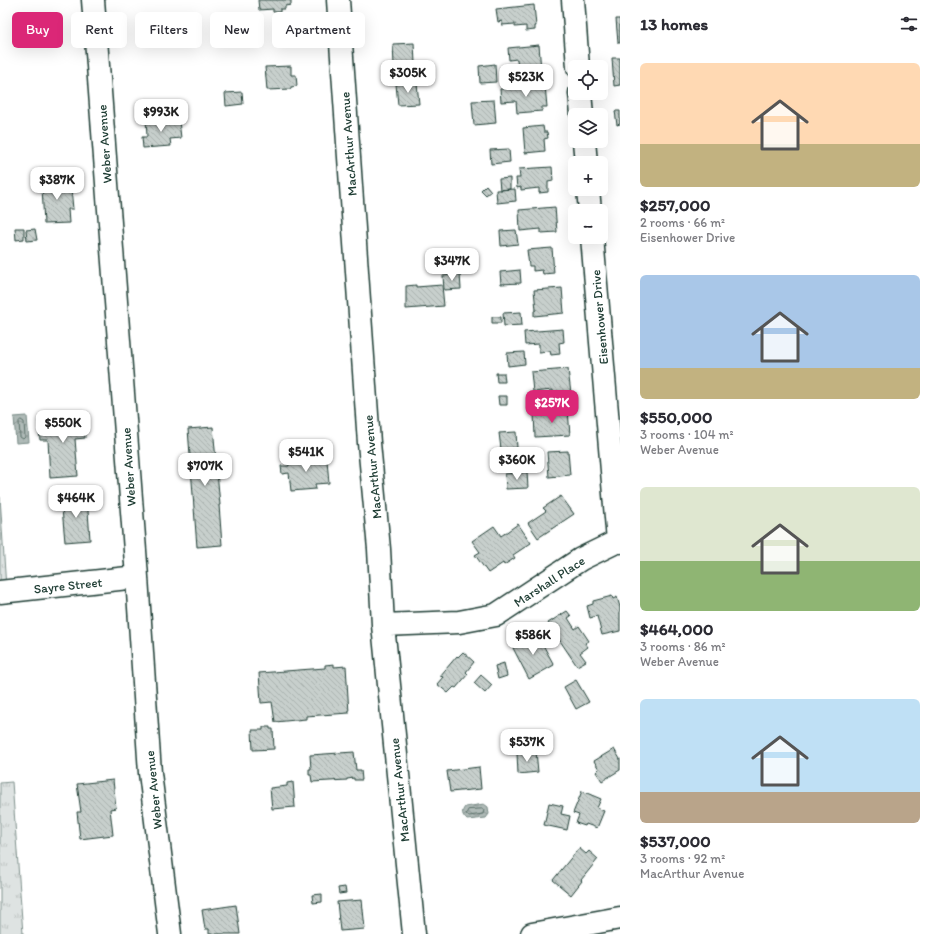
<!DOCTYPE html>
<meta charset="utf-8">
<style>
:root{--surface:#fff;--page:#f7f7f7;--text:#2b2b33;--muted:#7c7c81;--accent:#db2777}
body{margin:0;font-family:Itim,sans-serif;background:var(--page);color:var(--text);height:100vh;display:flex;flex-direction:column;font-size:15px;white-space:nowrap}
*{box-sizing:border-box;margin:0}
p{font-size:13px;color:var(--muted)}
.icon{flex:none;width:22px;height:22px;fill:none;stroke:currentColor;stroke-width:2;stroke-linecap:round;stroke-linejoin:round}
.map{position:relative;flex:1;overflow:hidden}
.drawer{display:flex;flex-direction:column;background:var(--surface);width:320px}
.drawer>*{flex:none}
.guide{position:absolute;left:12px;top:12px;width:380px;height:36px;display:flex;gap:8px}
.fabs{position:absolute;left:568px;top:60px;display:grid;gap:8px}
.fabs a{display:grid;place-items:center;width:40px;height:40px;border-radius:6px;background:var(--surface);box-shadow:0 4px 16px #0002;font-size:20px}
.price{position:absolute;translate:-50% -34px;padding:0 9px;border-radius:8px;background:#fff;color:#222;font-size:13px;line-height:26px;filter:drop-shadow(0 1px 2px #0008)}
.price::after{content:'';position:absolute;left:50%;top:24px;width:12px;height:9px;margin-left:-6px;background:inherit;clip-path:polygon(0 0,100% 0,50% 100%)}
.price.current{background:var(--accent);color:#fff}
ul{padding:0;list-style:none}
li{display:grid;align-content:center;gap:8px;height:212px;padding:0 20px}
li span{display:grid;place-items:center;height:124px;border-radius:6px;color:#555}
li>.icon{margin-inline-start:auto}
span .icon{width:72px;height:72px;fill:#fffc;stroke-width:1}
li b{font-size:17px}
h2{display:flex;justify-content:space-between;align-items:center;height:48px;padding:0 20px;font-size:17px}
.chip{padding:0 14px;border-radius:6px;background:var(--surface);box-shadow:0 4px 16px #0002;font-size:14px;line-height:36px}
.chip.current{background:var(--accent);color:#fff}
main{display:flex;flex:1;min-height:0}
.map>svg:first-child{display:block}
</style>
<main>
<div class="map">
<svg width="620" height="934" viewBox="0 0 620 934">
<defs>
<pattern id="grass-tufts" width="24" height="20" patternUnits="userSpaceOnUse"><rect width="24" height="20" fill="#dee3e2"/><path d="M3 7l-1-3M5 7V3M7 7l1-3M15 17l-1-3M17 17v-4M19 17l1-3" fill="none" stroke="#bec4c2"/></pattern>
<pattern id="water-waves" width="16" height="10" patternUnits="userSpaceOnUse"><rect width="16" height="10" fill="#afbab7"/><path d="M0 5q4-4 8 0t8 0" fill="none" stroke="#8e9896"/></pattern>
<pattern id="building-back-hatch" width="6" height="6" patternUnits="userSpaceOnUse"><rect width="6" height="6" fill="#c7cfcc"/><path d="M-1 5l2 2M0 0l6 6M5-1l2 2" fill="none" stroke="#aab3b0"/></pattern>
</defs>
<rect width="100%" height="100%" fill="#fff"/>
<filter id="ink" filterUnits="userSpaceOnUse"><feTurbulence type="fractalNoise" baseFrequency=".025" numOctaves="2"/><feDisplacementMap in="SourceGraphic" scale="8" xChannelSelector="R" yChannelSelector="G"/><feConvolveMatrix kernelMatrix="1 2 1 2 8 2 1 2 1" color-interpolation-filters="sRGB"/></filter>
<g filter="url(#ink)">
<!-- grass -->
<path fill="url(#grass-tufts)" stroke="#7e908b" d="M0 497 6 588H0Z
M12 782 23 934H0V783Z"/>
<!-- water -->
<path fill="url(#water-waves)" stroke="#758883" d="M27 416 29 442 16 443 14 417Z
M484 804 488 807 489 814 486 818 467 820C462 815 461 812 465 807Z"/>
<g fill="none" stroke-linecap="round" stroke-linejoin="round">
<!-- shore -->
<path stroke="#596f68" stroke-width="1" d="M21 420 24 422 25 437 23 439 20 437 19 422Z
M482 809 484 810 483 814 469 816 466 814 468 810Z"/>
</g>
<!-- building -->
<path fill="url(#building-back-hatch)" stroke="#1f3d34" d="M258 0H291V5L285 6V9H280V12H273V9L259 10Z
M534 5 536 26H535V30L526 31V26L515 27V24L502 25V21L498 22 496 9Z
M616 19H620V43H618Z
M414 43 415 63 394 65 393 44Z
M539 45 541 70 528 71V69L518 70 517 59 509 60 508 48Z
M612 58H620V85L614 86Z
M495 64 496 82 480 83 479 66Z
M291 66V75H296L297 86 291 87V89L267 90 265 67Z
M417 83 419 104 398 105 396 84Z
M545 85 547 107H542V111L517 113 516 101 501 102 500 89Z
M242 92 243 104 226 106 225 93Z
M494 100 496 123 474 125 472 101Z
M615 111H620V124L617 125Z
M167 117V122L179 121 181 138 170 139 171 146 143 148 142 137H147L146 119Z
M543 126 544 132H547L548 138 544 139 545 151 525 153 523 128Z
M509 149 510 162 491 164 490 150Z
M552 167 553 181 548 182V192L539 193V188L521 190V187L517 188 516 178H520L519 169Z
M70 178 73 209H68L69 223 44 224 42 187H43V180Z
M510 178V189L500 190 499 179Z
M486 185 491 191 486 195 481 190Z
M515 189 516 201 497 203 496 190Z
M555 207 557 232 541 233V229L520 231 519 210Z
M15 228H24V239L16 240Z
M35 229 37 240 27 241 26 230Z
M516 230 518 244 501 246 500 231Z
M552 248 554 273 543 274 542 270 533 271V266H529L527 250Z
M520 270 521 283 501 284 500 272Z
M460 274 461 289 444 290 443 276Z
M416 285V287L442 285 444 306 406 309V286Z
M562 288 564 313 534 316V311L536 310 534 290Z
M521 312 522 325 504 326 503 313Z
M492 317H501V323H492Z
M563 329 564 342 559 343 560 354 551 355 550 351 539 352V344L525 345 524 332Z
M524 352 525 364 508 366 507 353Z
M568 369 571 394 553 395V390L533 392 531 372Z
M496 373H504L505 382H497Z
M498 396H507V405H499Z
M568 410 570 435 535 437 534 413Z
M83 413 85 438 75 439 78 476 50 478 48 440H40L38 420 69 418V414Z
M213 427 220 505H219L222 545 197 547 188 429Z
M516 432 517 448 501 449 499 433Z
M568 451 570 475 549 477 547 452Z
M313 456V461L327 460 329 483 315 484 316 489 291 491 289 473 282 474 281 466H289L288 458Z
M527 472 528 488 506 489 505 474Z
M87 496 90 540 65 542 61 497Z
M561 496 574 514 538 538 528 523 546 511 543 508Z
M518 524 531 543 513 555 515 558 504 565 503 563 488 573 475 555 480 552 472 541 494 526 501 536Z
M612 596 613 599 617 597 620 607V631L602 635 597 616 590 618 587 606 593 604V601Z
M567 611 571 616 568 618 575 629 579 626 589 641 585 643 588 647 580 653 586 661 577 666 548 623Z
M537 634 554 665 529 679 513 648 522 643 520 639 527 636 528 639Z
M463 652 474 662 466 672 468 674 456 688 454 687 448 693 437 684 443 677 440 676 457 656 458 657Z
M504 663 507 676 498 679 495 666Z
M334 664V667L346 666 349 713 306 716V719L275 722 272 702 261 703 259 673 325 668V665Z
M481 675 492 685 485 693 474 683Z
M576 680 589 702 576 709 564 687Z
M263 727H270V729H273L274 749 253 750 252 730H263Z
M614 749 620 759V770L602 781 596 772 599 769 594 761Z
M536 751 538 772 518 774 517 753Z
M354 752 356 770H361L362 780H354V778L347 779V780L312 782 311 775H309V769H311L310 755Z
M479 767 481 789 450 792 447 771Z
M113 780 116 808 110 809 113 835 80 839 77 812H81L77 784Z
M293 782 295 807 272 809 270 788 287 786V783Z
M582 791 601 799 597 808 604 811 597 828 586 824 585 826 576 823 579 815 573 813Z
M549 803 563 806 561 814 570 816 567 830 544 825Z
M579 848 586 854 589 851 598 859 581 880 582 881 571 895 553 880Z
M345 887 346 893 339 894 338 888Z
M322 894V902L313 903 312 895Z
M362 900 365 929 340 931 337 902Z
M236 905 240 934H209V929H205L202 910Z"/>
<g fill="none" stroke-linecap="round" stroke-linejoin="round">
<!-- minor casing -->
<g stroke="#1f3d34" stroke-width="25">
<path id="minor" d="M93 0 137 577 150 773 170 934
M338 0 369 443 379 549 383 625 414 934
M573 0 578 67
M580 93 582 115
M584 141 586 163
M588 189 590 211
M592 237 618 541
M0 592 137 577
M383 625 459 622 496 615 581 559 618 541 620 542
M532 934 620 918"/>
</g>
<!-- minor -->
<use href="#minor" stroke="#fff" stroke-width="22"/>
</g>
</g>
<g text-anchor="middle" stroke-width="3.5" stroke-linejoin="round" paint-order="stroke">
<!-- street labels -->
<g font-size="13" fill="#1f3d34" stroke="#fff">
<text transform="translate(104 144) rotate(-94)" y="5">Weber Avenue</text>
<text transform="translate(348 144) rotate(-94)" y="5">MacArthur Avenue</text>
<text transform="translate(599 317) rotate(-95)" y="5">Eisenhower Drive</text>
<text transform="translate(128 467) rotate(-94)" y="5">Weber Avenue</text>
<text transform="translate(372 467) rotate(-95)" y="5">MacArthur Avenue</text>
<text transform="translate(549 581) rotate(-33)" y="5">Marshall Place</text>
<text transform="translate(68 585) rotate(-6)" y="5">Sayre Street</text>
<text transform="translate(153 790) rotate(-96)" y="5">Weber Avenue</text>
<text transform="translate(399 790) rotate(-96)" y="5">MacArthur Avenue</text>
</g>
</g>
</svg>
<div class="fabs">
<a><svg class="icon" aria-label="locate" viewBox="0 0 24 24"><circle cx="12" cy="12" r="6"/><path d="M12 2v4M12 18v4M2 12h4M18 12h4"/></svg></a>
<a><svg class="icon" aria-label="layers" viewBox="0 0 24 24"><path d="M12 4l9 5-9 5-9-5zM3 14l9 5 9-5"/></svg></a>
<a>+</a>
<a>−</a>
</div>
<b class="price" style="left:408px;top:94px">$305K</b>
<b class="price" style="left:526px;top:98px">$523K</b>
<b class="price" style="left:161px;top:133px">$993K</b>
<b class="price" style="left:57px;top:201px">$387K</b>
<b class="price" style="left:452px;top:282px">$347K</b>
<b class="price current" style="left:552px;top:424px">$257K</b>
<b class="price" style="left:63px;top:444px">$550K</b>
<b class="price" style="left:306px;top:473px">$541K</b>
<b class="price" style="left:517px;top:481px">$360K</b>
<b class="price" style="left:205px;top:487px">$707K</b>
<b class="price" style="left:76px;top:519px">$464K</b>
<b class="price" style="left:533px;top:656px">$586K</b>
<b class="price" style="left:527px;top:763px">$537K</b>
<div class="guide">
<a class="chip current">Buy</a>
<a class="chip">Rent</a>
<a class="chip">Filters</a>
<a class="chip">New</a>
<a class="chip">Apartment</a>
</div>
</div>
<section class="drawer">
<h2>13 homes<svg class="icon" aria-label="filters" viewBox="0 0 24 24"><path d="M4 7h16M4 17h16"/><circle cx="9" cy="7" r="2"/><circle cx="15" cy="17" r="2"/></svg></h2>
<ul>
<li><span style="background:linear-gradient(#ffd9b3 65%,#c2b280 0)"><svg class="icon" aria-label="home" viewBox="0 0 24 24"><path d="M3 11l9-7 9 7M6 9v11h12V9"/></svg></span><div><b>$257,000</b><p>2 rooms · 66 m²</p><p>Eisenhower Drive</p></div></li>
<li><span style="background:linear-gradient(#a9c7e8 75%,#c2b280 0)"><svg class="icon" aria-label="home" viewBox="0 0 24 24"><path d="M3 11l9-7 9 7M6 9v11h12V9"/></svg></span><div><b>$550,000</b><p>3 rooms · 104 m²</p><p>Weber Avenue</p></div></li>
<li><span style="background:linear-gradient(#dfe7d0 60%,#8fb573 0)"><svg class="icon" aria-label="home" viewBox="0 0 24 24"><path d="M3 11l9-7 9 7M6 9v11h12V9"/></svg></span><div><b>$464,000</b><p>3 rooms · 86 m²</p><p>Weber Avenue</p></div></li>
<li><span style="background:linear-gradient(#bfe0f5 75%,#b9a48a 0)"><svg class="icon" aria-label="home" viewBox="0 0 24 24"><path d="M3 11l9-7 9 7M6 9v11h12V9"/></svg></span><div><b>$537,000</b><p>3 rooms · 92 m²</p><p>MacArthur Avenue</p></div></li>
</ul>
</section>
</main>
